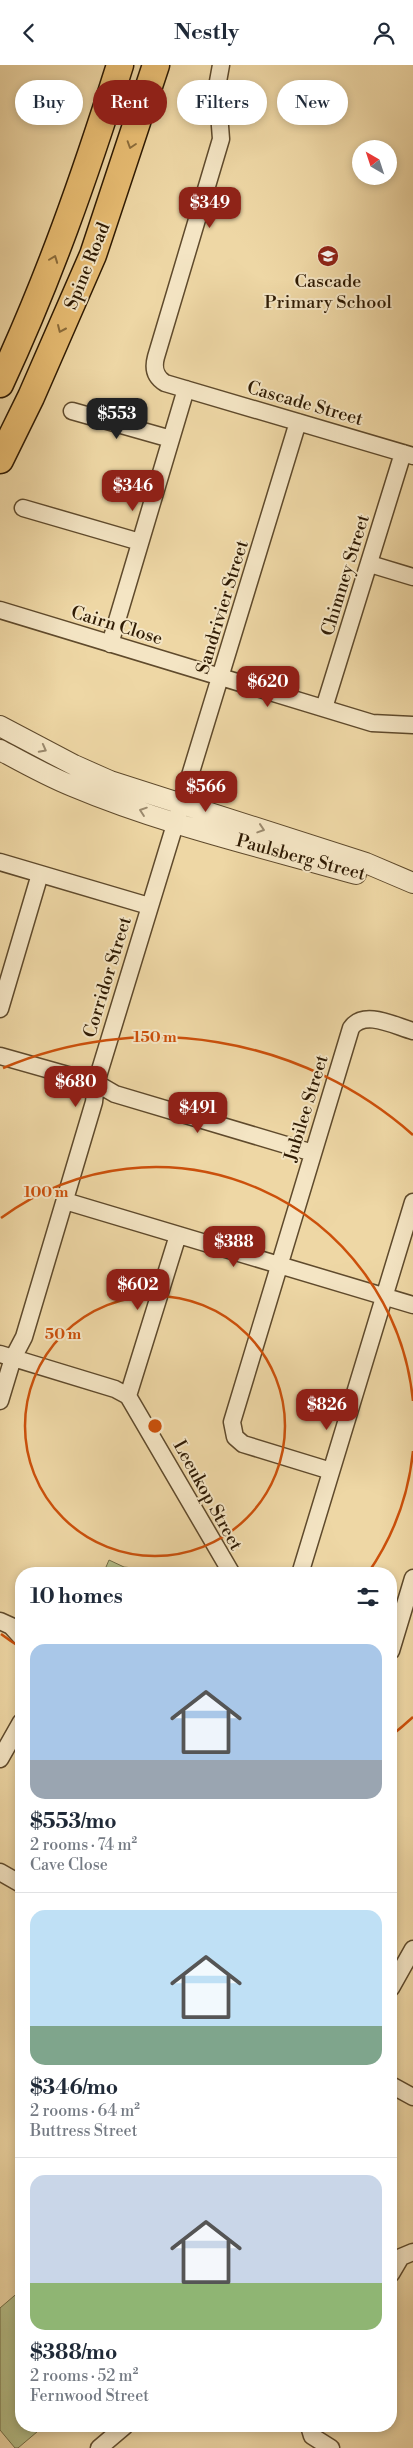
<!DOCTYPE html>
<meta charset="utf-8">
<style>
:root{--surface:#fff;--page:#f2f2f3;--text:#1f2937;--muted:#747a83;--line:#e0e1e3;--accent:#8f2418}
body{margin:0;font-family:"Libre Bodoni",serif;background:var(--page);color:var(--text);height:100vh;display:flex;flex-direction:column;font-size:19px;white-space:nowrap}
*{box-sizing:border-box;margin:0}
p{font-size:16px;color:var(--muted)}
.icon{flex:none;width:28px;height:28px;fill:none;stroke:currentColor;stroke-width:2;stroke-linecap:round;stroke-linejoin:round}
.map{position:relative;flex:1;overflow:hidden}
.side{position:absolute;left:15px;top:1502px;width:382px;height:865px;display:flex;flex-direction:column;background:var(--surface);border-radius:20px;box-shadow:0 2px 8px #0003}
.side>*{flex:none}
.top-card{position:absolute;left:15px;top:15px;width:384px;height:45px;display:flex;gap:10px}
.needle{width:32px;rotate:321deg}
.buttons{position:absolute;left:352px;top:75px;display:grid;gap:10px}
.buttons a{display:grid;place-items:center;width:45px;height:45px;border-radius:50%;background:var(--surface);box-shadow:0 2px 8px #0003;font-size:25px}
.price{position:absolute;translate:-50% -42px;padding:0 11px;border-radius:10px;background:var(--accent);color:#fff;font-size:16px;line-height:32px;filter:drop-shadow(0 1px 2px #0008)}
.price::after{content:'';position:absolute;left:50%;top:30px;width:15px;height:11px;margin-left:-8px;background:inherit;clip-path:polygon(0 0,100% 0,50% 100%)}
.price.on{background:#222;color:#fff}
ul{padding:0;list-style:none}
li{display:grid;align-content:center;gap:10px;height:265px;padding:0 15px}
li+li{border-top:1px solid var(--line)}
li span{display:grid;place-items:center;height:155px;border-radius:15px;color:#555}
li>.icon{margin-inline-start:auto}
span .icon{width:90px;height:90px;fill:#fffc;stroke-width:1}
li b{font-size:21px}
h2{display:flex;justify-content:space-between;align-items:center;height:60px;padding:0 15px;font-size:21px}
.tag{padding:0 18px;border-radius:22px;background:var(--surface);box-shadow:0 2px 8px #0003;font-size:18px;line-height:45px}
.tag.on{background:var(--accent);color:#fff}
header{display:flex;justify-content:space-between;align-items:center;height:65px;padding:0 15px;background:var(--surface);font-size:22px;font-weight:700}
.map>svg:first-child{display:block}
</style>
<header><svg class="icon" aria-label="back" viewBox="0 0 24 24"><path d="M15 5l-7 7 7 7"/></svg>Nestly<svg class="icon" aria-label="person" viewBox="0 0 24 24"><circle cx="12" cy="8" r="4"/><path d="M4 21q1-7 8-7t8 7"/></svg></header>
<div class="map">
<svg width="413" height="2383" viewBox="0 0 413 2383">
<rect width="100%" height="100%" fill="#eed7a5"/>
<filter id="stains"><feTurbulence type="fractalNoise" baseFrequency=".004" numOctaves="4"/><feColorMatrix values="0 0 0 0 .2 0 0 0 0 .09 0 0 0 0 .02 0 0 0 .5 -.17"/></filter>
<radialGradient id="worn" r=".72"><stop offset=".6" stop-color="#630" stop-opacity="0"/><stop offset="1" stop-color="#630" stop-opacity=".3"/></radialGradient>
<!-- green -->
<path fill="#b5bf89" stroke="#726d46" d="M109 1495 124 1502 188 1509H103Z
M21 2225V2361H44L18 2383H15L0 2365V2243Z"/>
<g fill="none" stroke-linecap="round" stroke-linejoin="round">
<!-- minor casing -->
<g stroke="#5f4a2c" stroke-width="19">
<path id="minor" d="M221 0 217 22 221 74 156 292C153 303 155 312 165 318L413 391
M72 346 171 374
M23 443 140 477
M370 499 413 512
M0 545 372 658 413 660
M110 579 186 324
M324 643 403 388
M0 797 149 841
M0 944 40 809
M0 991 96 1018 115 1029 313 1088
M65 1136 413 1240
M0 1289 115 1324 128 1331 232 1509
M128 1331 178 1170
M0 1336 13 1293 24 1272 94 1037 96 1018 298 357
M331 1406 243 1379 235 1372 232 1357 351 963C364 944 395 961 413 966
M300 1509 413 1137
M0 1556 11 1561 21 1572
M391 1586 413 1513
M0 1694 21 1657
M0 1807 21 1819
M391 1923 413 1884
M391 2020 413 2032
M391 2209 401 2192 413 2187
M309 2361 312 2371 331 2383
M99 2383 125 2361"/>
</g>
<!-- tertiary casing -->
<g stroke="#5f4a2c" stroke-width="22">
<path id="tertiary" d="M0 661 74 700 110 716 366 798 413 818
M0 685C24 698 47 711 72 721 162 759 261 782 356 809"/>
</g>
<!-- primary casing -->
<g stroke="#2f1b04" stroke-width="29">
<path id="primary" d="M0 319C49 214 85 111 120 0
M0 395 31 332 93 190 156 0"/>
</g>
<!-- minor -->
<use href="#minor" stroke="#f4e5c4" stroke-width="16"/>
<!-- tertiary -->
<use href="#tertiary" stroke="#f4e5c4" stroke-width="20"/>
<!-- primary -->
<use href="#primary" stroke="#e7bc72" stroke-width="26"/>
</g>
<!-- one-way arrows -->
<defs><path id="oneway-chevron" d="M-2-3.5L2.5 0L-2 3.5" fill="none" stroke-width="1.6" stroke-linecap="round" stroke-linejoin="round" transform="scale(1.25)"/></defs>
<g stroke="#8b6c3b">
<use href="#oneway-chevron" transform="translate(131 80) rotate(108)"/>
<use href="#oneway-chevron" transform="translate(54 194) rotate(-69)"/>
<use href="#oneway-chevron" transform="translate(61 264) rotate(114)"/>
</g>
<g stroke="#9b8a6e">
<use href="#oneway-chevron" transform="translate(43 684) rotate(28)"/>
<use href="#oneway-chevron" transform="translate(143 746) rotate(-161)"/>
<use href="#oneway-chevron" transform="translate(261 764) rotate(18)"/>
</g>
<!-- distance rings -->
<g fill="none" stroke="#cc500b" stroke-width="2.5">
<circle cx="155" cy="1361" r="130"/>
<path d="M413 1386A259 259 0 0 1 368 1508M20 1582A259 259 0 0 1 1 1569M1 1153A259 259 0 0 1 413 1336"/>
<path d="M413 1652A389 389 0 0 1 392 1670M3 1003A389 389 0 0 1 413 1070"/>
</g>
<!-- icons -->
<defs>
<g id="school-disc" transform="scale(1.125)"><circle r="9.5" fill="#8f2418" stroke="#f4e5c4"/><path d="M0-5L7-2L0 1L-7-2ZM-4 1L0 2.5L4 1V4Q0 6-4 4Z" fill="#fff"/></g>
</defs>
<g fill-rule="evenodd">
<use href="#school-disc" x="328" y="191"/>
</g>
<g text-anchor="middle" stroke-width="4" stroke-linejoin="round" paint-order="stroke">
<!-- street labels -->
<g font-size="18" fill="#2f1b04" stroke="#f4e5c4">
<text transform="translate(87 201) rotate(-68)" y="6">Spine Road</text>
<text transform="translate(305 338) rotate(16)" y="6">Cascade Street</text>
<text transform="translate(345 510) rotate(-73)" y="6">Chimney Street</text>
<text transform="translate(222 542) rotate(-73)" y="6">Sandrivier Street</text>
<text transform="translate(117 560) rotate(17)" y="6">Cairn Close</text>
<text transform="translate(301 792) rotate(15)" y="6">Paulsberg Street</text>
<text transform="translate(107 912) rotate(-73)" y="6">Corridor Street</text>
<text transform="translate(306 1043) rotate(-73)" y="6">Jubilee Street</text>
<text transform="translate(208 1430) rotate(61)" y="6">Leeukop Street</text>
</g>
<!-- poi labels -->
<g font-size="18" fill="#2f1b04" stroke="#f4e5c4">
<text x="328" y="222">Cascade<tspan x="328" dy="21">Primary School</tspan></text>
</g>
</g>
<circle cx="155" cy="1361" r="8" fill="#cc500b" stroke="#f4e5c4" stroke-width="2.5"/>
<g font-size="15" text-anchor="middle" font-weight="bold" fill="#cc500b" stroke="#f4e5c4" stroke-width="4" stroke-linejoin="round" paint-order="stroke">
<text x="155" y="977">150 m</text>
<text x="46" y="1132">100 m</text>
<text x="63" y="1274">50 m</text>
</g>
<rect width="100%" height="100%" filter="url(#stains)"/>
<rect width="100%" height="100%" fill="url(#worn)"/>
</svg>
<div class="buttons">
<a><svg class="needle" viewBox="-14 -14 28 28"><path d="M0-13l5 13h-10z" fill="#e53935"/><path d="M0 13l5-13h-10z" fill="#747a83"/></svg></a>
</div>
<b class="price" style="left:210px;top:164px">$349</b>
<b class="price on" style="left:117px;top:375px">$553</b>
<b class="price" style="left:133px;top:447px">$346</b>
<b class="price" style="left:268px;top:643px">$620</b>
<b class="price" style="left:206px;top:748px">$566</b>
<b class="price" style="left:76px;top:1043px">$680</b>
<b class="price" style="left:198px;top:1069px">$491</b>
<b class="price" style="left:234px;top:1203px">$388</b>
<b class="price" style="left:138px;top:1246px">$602</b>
<b class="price" style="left:327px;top:1366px">$826</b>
<div class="top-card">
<a class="tag">Buy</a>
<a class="tag on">Rent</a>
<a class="tag">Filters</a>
<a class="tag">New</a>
</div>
<section class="side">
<h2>10 homes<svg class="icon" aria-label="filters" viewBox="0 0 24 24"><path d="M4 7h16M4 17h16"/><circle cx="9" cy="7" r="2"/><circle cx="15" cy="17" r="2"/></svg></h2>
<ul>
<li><span style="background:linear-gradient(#a9c7e8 75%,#9aa5b1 0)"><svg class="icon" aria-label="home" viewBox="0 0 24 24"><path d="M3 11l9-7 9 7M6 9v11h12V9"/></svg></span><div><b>$553/mo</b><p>2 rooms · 74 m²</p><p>Cave Close</p></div></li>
<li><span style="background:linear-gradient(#bfe0f5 75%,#7fa58c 0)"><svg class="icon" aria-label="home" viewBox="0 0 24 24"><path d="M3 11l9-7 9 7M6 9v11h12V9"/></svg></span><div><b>$346/mo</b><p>2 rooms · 64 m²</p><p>Buttress Street</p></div></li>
<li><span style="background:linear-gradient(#c9d6e8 70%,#8fb573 0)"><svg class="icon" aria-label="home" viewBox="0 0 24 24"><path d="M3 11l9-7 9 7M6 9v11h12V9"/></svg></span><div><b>$388/mo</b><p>2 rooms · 52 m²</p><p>Fernwood Street</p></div></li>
</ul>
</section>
</div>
